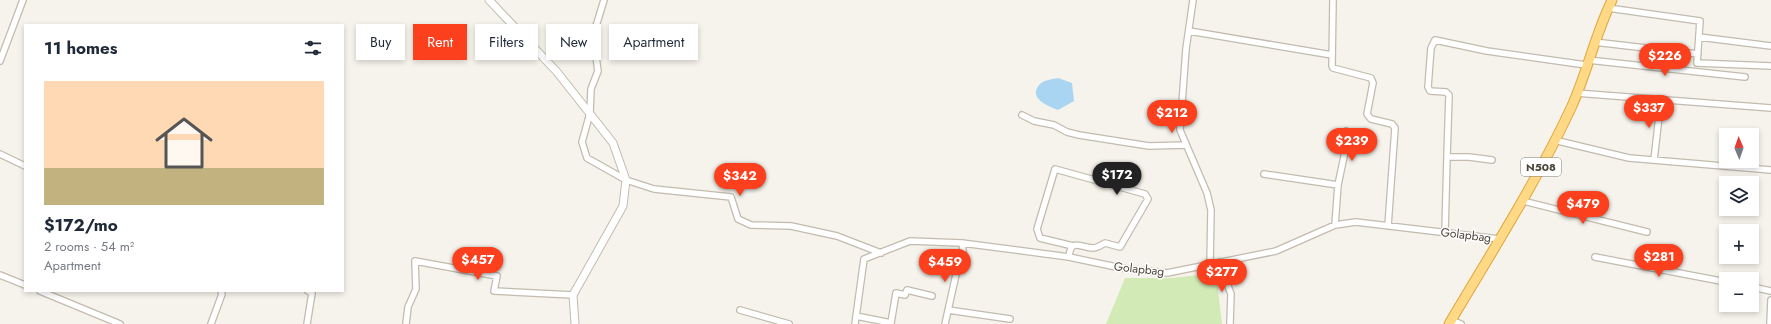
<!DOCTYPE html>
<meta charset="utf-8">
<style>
:root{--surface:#fff;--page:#f2f2f3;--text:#1f2937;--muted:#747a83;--line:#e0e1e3;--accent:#fc3f1d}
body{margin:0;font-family:Jost,sans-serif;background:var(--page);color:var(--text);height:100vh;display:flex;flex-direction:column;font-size:15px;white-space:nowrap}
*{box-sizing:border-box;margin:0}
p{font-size:13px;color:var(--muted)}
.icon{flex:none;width:22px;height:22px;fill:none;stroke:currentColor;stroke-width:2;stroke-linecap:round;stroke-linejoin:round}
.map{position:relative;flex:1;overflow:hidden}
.details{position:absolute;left:24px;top:24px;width:320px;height:268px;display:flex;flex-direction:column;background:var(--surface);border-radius:0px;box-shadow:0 2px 6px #0003}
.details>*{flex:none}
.guide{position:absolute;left:356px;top:24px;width:380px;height:36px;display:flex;gap:8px}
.needle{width:26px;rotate:358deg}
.fabs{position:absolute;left:1719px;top:128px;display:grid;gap:8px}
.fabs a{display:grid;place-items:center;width:40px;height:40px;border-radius:0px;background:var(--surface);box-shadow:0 2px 6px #0003;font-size:20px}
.price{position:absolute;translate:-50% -34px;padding:0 9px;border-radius:14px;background:var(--accent);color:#fff;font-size:13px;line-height:26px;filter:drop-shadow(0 1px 2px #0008)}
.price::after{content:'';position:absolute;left:50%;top:24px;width:12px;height:9px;margin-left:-6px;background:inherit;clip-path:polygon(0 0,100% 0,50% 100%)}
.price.selected{background:#222;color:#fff}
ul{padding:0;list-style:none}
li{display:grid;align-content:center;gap:8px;height:212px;padding:0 20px}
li+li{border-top:1px solid var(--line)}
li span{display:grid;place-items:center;height:124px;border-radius:0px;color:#555}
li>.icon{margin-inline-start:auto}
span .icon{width:72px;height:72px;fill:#fffc;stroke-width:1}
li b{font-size:17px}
h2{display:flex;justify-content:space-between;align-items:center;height:48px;padding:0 20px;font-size:17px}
.chip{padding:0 14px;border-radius:0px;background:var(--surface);box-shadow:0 2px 6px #0003;font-size:14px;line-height:36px}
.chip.selected{background:var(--accent);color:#fff}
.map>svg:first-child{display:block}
</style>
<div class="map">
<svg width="1771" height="324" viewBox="0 0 1771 324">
<rect width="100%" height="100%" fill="#f6f3ec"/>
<!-- green -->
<path fill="#d2eab5" d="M1216 273 1222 324H1106L1125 278H1172Z"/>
<!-- water -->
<path fill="#a9d4f2" d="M1058 78 1072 83 1074 101 1058 110C1048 106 1027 98 1040 84 1044 80 1053 79 1058 78Z"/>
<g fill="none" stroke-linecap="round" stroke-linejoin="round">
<!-- minor casing -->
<g stroke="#c2bbae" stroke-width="8">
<path id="minor" d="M604 0 593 36 598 71 591 89 590 113 582 142 587 158 626 180 654 189 731 197 738 219 751 225 791 226 837 236 881 253
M1193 0 1186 49 1180 130 1207 193 1211 210 1210 264
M1333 0 1332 66 1333 68 1371 78 1373 83 1367 114 1371 119 1392 124 1395 128 1388 226
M1608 8 1700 21 1697 63 1771 66
M1189 31 1332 55
M1699 37 1771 46
M1594 42 1698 54
M1588 60 1745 77
M0 61 23 0
M1576 93 1771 108
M1022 115 1034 121 1054 125 1067 132 1079 135 1149 146 1186 145
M1554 140 1629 158 1771 170
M0 154 25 166
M1492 160 1469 157H1447L1449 95 1446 92 1430 91 1428 87 1431 48 1435 40 1487 51 1586 65
M1654 160 1661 99
M1264 174 1338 185 1335 225
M1338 185 1346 147 1343 143V133L1346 131
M1523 201 1647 232
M1445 232 1447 157
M1069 257C1071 237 1080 248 1093 248 1097 248 1101 245 1105 243L1120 247 1148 199 1145 194 1055 169 1037 229 1040 238 1073 246
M1595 257 1726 282
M1219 262 1231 294 1230 324
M0 275 25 285
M1752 287 1771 291
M40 291 120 324
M740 310 789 324
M948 310 1010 319
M856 316 891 323 896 293 905 295 907 290 932 296
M1451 320 1461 324
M211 324 222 294 221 291
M307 324 312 293 308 291
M406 324 408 307 416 289 415 261 497 276 494 291 573 295
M855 324 864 259 910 241 962 243 1069 257 1121 268 1167 273 1276 251 1335 225 1356 222 1499 239
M945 324 957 270 964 258 962 243
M1770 324 1771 300"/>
</g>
<!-- tertiary casing -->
<g stroke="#c2bbae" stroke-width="9">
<path id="tertiary" d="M489 0 557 72 613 143 626 180 623 206 573 295 575 324"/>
</g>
<!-- trunk casing -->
<g stroke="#e0a43c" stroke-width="11">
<path id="trunk" d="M1449 324C1491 253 1536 183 1571 108 1587 73 1595 35 1612 0"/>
</g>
<!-- minor -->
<use href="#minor" stroke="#fff" stroke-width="5.5"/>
<!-- tertiary -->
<use href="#tertiary" stroke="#fff" stroke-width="7"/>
<!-- trunk -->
<use href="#trunk" stroke="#ffd985" stroke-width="9"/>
</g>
<g text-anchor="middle" stroke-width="3" stroke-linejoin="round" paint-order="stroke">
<!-- shield labels -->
<rect fill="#fff" stroke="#817c74" stroke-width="1" x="1521" y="158" width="40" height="18" rx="3"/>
<g font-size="11" font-weight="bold" fill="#4b4439">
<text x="1541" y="171">N508</text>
</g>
<!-- street labels -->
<g font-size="12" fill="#4b4439" stroke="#fff">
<text transform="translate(1466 235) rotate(7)" y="4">Golapbag</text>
<text transform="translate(1139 269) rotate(6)" y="4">Golapbag</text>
</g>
</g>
</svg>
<div class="fabs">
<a><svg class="needle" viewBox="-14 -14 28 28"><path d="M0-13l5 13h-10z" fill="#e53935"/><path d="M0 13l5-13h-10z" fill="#747a83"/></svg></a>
<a><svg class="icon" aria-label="layers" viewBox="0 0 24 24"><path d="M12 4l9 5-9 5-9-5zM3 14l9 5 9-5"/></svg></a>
<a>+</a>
<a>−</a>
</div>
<b class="price" style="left:1665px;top:77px">$226</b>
<b class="price" style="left:1649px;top:129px">$337</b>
<b class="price" style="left:1172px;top:134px">$212</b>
<b class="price" style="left:1352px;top:162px">$239</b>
<b class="price selected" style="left:1117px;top:196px">$172</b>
<b class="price" style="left:740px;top:197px">$342</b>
<b class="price" style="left:1583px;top:225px">$479</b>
<b class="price" style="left:1659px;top:278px">$281</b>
<b class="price" style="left:478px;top:281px">$457</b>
<b class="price" style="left:945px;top:283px">$459</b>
<b class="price" style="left:1222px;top:293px">$277</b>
<div class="guide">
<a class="chip">Buy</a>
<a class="chip selected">Rent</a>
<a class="chip">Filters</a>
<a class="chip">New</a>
<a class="chip">Apartment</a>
</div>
<section class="details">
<h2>11 homes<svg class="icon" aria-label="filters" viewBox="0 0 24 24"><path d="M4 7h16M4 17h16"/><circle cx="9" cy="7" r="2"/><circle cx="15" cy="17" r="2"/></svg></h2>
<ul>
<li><span style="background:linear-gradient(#ffd9b3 70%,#c2b280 0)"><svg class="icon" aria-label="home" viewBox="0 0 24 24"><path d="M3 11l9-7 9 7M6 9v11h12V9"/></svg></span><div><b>$172/mo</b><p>2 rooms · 54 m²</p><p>Apartment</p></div></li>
</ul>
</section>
</div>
